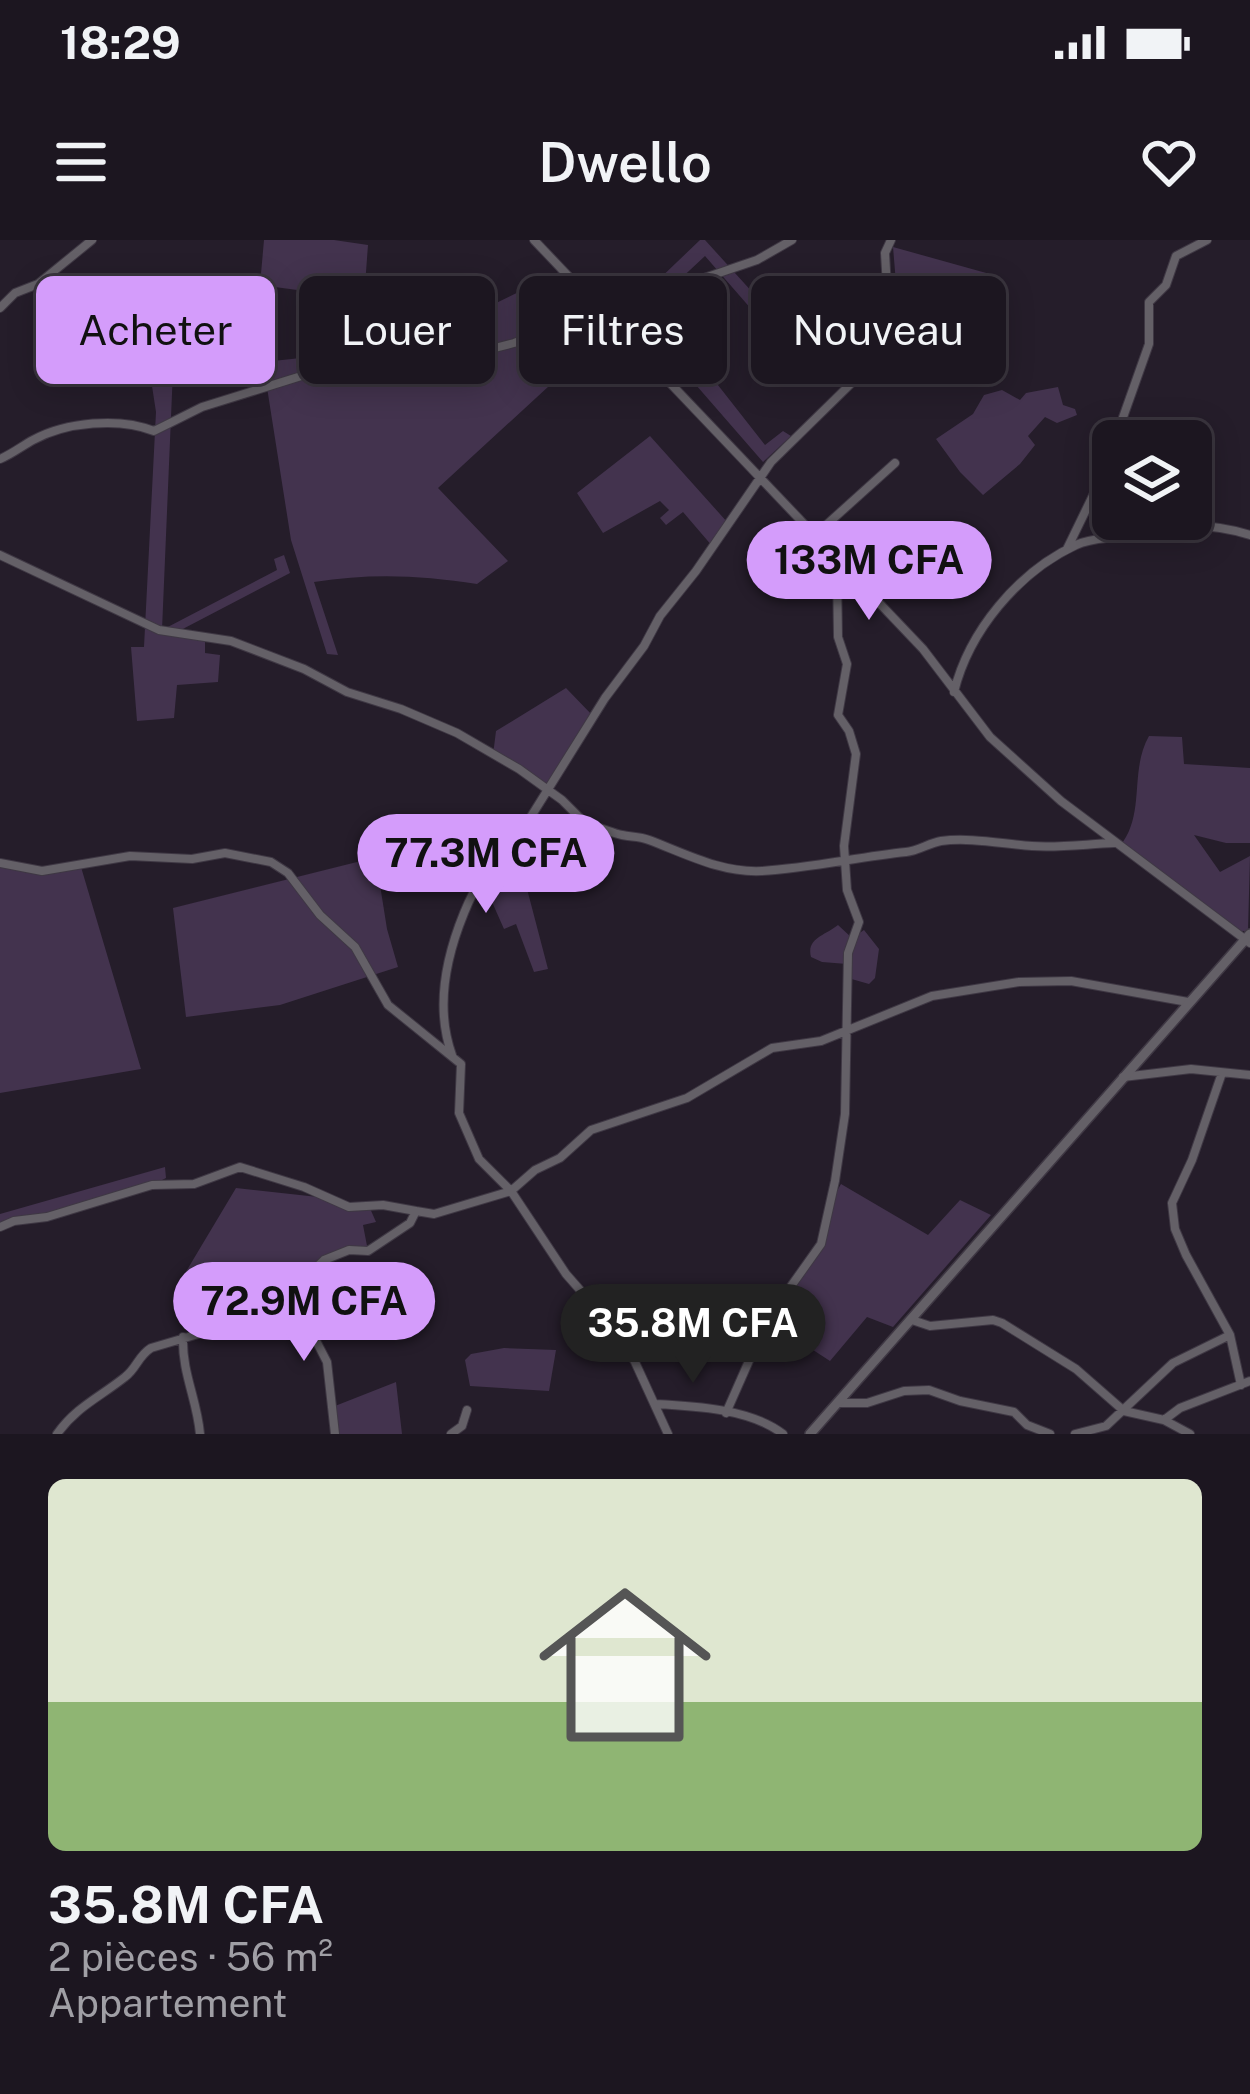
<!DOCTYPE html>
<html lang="fr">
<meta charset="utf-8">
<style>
:root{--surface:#1c1620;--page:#251f29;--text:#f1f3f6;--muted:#a09fa5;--line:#3a353e;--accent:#d49cfb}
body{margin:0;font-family:"Public Sans",sans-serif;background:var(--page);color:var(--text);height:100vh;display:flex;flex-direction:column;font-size:45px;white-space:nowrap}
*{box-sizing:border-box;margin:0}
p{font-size:39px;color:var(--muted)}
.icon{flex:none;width:66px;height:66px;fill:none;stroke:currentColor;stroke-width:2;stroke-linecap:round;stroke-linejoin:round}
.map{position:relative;height:1194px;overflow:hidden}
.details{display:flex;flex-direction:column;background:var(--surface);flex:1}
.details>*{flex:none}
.top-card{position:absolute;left:36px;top:36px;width:1179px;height:108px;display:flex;gap:24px}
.fabs{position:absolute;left:1092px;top:180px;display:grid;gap:24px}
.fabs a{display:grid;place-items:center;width:120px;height:120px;border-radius:18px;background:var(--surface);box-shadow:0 6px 30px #0003,0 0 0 3px var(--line);font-size:60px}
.price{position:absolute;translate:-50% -102px;padding:0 27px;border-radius:42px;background:var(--accent);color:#111;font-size:39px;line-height:78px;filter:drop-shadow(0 3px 6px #0008)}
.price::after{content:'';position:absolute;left:50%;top:72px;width:36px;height:27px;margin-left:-18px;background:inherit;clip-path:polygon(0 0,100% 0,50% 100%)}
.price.current{background:#222;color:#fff}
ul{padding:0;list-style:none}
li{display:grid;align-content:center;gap:24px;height:636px;padding:0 48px}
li+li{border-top:3px solid var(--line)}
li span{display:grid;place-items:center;height:372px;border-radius:18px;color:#555}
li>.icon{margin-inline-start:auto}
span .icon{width:216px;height:216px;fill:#fffc;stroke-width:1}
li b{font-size:51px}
.pill{padding:0 42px;border-radius:18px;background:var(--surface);box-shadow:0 6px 30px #0003,0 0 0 3px var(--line);font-size:42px;line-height:108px}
.pill.current{background:var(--accent);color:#111}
.status{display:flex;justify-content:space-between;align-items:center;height:84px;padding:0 60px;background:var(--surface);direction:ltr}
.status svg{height:33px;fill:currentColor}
header{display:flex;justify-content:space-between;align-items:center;height:156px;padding:0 48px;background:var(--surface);font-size:54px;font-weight:600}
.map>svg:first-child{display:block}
</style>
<div class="status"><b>18:29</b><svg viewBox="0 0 49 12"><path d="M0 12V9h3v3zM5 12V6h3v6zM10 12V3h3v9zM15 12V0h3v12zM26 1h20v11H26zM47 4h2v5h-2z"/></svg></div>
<header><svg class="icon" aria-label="menu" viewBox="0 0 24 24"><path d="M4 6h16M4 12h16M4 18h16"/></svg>Dwello<svg class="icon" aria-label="heart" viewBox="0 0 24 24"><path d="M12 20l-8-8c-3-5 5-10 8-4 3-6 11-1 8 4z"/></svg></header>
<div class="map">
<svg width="1250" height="1194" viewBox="0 0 1250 1194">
<rect width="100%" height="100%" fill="#251d2a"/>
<!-- green -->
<path fill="#43334e" d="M264 0H334L368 5 364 59 260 45Z
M700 0H705L795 99 785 108 705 16 675 44 679 53 671 79 705 87 699 112 715 134 714 140 765 205 783 191 791 196 763 222 629 68Z
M893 7 997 36 1006 137 918 109H902L897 57 902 54V44L896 43Z
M561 31 612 88 438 248 508 321 477 344C420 335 370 333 314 342L338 415 327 414 291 300 263 122C339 115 423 102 488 67Z
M173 130 162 390 277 330 274 319 284 315 290 333 177 392 205 400V413L220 415 218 442 177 445 174 478 137 481 131 407H144L156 172 150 133Z
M1058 147 1063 165 1075 169 1077 175 1057 183 1045 177 1028 196 1035 205 1020 224 983 255 960 232 936 199 973 174 984 155 1002 150 1020 160 1026 153Z
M650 196 728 283 713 307 683 272 666 285 660 278 669 270 660 261 603 293 577 253Z
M566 448 594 477 549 551 493 515 496 491Z
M1149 496 1182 497 1184 524 1250 528V603H1226L1194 595 1220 632 1250 616 1248 691H1230L1120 606C1146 574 1129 531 1149 496Z
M357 622 377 626 387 689 398 727 280 765 186 777 173 668Z
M0 623 35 628 81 627 141 829 0 853Z
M521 626 548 729 534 732 516 684 504 689 484 644Z
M838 685 852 698 864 690 879 709 875 738 869 744 848 738 847 724 822 722 811 717C806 698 826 695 838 685Z
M165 927 166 938 152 945 0 987V974Z
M841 944 928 995 960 960 991 975 893 1087 867 1077 830 1121 767 1080 821 1004 827 968Z
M236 948 327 958 350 967 369 966 376 982 363 985 368 1011C322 1009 321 1033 289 1053 256 1074 218 1076 180 1082L177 1052 181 1040Z
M504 1108 556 1110 549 1151 470 1146 465 1120 471 1114Z
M396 1142 402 1194H338L335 1166Z"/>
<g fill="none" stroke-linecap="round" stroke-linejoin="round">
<!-- minor casing -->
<g stroke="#3f3844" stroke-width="10">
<path id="minor" d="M534 0 923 409 990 497 1061 561 1250 703
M0 68 15 53 38 44 92 0
M420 113 438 108 452 112
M0 219C12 214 22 206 33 200 66 182 119 177 154 191L202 167 340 124 479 112 514 103 559 86 573 75 628 64 757 20 792 0
M814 296 895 223
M1067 309 1100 241 1103 215 1121 183 1149 104V62L1166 45 1176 16 1207 0
M0 315 159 390 231 401 304 429 347 452 401 469 457 493 519 529 562 560 586 584
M954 452C969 391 1018 332 1076 305 1093 297 1113 299 1131 294 1174 284 1207 282 1250 295
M517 599 605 458 644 406 660 376 696 331 771 222 873 122 888 65 885 13 891 0
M0 623 42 631 130 616 192 619 225 613 271 622 288 633 320 675 355 707 388 765 461 824 459 873 479 919 511 951 566 1034 616 1091 635 1122 668 1194
M452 815C435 768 446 717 464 673 485 620 527 579 587 585 599 586 611 593 622 595 631 597 639 596 649 600 686 614 721 633 762 631 811 628 858 617 906 612 918 611 929 603 941 601 970 597 1003 604 1032 606 1058 608 1087 604 1114 603
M1222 833 1192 920 1172 963 1175 989 1186 1015 1230 1095 1241 1145
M1123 837 1191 829 1250 835
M0 987 14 981 47 977 152 945 194 944 240 927 304 947 349 967 383 965 416 971
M291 1052 327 1122 335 1194
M912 1080 930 1086 993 1080 1002 1083 1076 1129 1124 1171 1164 1180 1190 1194
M183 1097C182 1134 197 1159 200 1194
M839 1163H867L904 1151 929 1150 960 1161 1014 1172 1027 1185 1050 1194
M655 1164C695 1166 751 1169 783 1194
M726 1173 767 1080 821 1004 835 941 845 874 848 713 859 682 847 650 844 606 856 514 849 491 838 475 847 424 838 397 837 334 831 317
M1164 1180 1180 1168 1250 1141
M57 1194C76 1167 100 1157 125 1137 137 1128 138 1116 151 1108L222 1087 291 1052 324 1020 349 1010 368 1011 410 983 416 971 434 974 511 951 535 930 560 918 591 890 687 858 772 808 821 801 932 756 1019 742 1071 741 1188 762
M451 1194 462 1186 467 1170
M1075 1194 1106 1186 1173 1123 1230 1095"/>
</g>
<!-- tertiary casing -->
<g stroke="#3f3844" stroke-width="12">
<path id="tertiary" d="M810 1194 1250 694"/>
</g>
<!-- minor -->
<use href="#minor" stroke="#646067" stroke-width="8"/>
<!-- tertiary -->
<use href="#tertiary" stroke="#646067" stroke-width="9"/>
</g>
</svg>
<div class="fabs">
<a><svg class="icon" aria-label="layers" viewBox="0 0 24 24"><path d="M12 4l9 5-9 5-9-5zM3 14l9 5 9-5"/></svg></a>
</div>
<b class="price" style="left:869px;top:383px">133M CFA</b>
<b class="price" style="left:486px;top:676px">77.3M CFA</b>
<b class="price" style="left:304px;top:1124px">72.9M CFA</b>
<b class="price current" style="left:693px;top:1146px">35.8M CFA</b>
<div class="top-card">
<a class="pill current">Acheter</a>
<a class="pill">Louer</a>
<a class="pill">Filtres</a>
<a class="pill">Nouveau</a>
</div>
</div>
<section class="details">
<ul>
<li><span style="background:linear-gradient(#dfe7d0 60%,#8fb573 0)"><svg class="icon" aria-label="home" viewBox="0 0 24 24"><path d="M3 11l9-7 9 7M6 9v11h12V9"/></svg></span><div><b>35.8M CFA</b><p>2 pièces · 56 m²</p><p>Appartement</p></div></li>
</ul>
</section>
